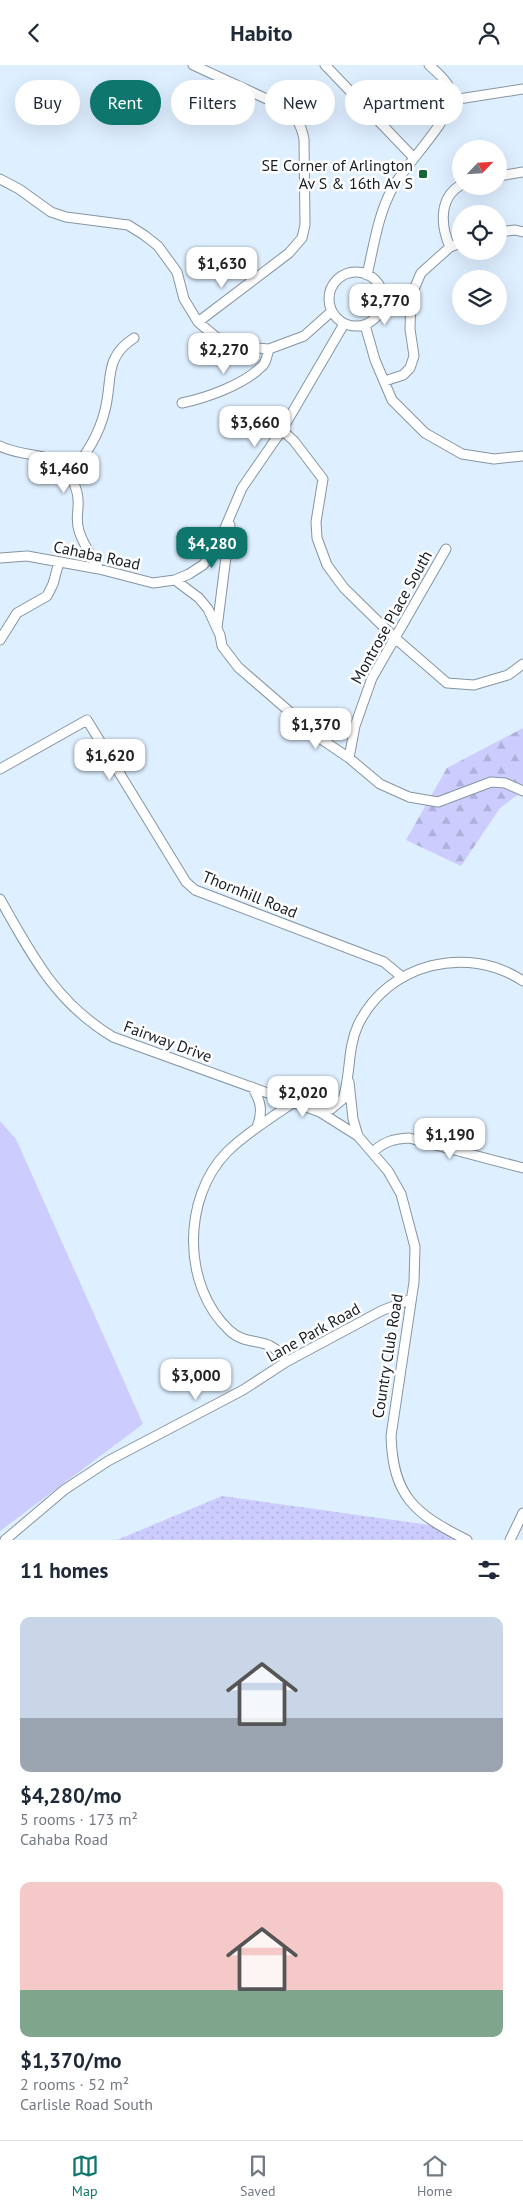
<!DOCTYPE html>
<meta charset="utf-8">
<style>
:root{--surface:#fff;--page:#f6f6f7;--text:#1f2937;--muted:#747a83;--line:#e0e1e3;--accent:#0f766e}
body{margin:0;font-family:"PT Sans",sans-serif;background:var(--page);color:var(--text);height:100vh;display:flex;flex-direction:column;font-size:19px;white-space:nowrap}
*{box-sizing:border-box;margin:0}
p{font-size:16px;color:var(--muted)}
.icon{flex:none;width:28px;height:28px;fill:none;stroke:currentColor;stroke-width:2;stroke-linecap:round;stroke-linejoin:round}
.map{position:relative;height:1475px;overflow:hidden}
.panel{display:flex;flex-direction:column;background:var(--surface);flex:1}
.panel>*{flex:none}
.banner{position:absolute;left:15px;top:15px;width:494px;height:45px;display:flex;gap:10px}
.needle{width:32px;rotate:65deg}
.fabs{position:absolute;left:452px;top:75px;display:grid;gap:10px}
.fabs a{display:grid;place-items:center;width:55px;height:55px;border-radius:50%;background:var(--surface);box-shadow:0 5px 20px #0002;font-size:25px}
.price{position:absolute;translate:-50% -42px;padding:0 11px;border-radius:10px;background:#fff;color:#222;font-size:16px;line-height:32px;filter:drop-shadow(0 1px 2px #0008)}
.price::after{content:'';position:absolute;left:50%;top:30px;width:15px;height:11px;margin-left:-8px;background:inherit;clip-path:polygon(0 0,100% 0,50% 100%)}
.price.active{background:var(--accent);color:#fff}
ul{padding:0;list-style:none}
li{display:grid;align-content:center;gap:10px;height:265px;padding:0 20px}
li span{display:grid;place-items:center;height:155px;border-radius:10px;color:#555}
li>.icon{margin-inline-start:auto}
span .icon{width:90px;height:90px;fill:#fffc;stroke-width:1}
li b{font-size:21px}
h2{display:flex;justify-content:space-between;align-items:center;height:60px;padding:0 20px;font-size:21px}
.chip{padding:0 18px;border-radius:22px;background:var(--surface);box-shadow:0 5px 20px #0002;font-size:18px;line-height:45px}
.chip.active{background:var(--accent);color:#fff}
header{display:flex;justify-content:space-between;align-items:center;height:65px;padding:0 20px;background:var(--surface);font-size:22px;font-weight:700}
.menu{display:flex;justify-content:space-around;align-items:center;height:70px;border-top:1px solid var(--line);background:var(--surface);font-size:14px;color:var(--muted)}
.menu a{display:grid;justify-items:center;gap:2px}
.menu .active{color:var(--accent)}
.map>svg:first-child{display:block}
</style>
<header><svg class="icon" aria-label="back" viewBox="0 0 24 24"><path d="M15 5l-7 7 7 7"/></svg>Habito<svg class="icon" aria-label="person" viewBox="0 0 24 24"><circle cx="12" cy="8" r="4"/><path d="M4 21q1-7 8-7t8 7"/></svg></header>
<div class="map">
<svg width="523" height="1475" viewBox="0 0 523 1475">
<defs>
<pattern id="grass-dots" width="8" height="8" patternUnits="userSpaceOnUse" patternTransform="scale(1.25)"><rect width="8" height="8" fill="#cccdfe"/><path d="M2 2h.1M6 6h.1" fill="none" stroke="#aeb0da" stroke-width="1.8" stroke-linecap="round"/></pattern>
<pattern id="forest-firs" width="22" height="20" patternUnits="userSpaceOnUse" patternTransform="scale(1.25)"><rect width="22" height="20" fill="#cccdfe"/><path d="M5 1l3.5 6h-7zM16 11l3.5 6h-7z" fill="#aeb0da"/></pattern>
</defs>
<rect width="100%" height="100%" fill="#deefff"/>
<!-- grass -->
<path fill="url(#grass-dots)" d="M222 1431 429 1460 459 1475H117Z"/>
<!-- forest -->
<path fill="url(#forest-firs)" d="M523 663V726L500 743 461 801 406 775 447 703Z"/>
<!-- garden -->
<path fill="#cccdfe" d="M0 1056 16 1074 143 1359 0 1466Z"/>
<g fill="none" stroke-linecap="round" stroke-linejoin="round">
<!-- minor casing -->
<g stroke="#8595a3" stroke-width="11">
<path id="minor" d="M193 0 284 42C296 51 301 59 304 74L305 160 302 173 289 188 198 257
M325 0 413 92
M452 35 523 24
M499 111 523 107
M0 114 19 124 51 147 66 152 128 160 144 170 158 181 177 207 184 234 198 257 216 272 244 282 269 284 304 271 332 246
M499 167 515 165 523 167
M450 182C441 162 438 133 461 120
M329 234a27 27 0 1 1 54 0a27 27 0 1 1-54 0Z
M367 210C374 180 378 149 393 122 406 100 447 57 451 37 455 22 439 9 429 0
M365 260 375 295 392 335 425 368 462 389 494 394 523 391
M385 316 403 310 410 303 414 291 410 264 411 231 421 208 450 182 461 178
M182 338C206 333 243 320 261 302 266 299 267 290 269 284
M282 365 294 376 323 414 316 457 317 473 327 500 344 523 395 573 447 618 474 620 508 610 523 599
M0 381C18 391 47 388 63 400 70 407 78 425 78 435 79 447 75 453 79 466 83 479 92 492 99 504
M70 411C85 390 99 371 105 345 113 315 103 293 134 273
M0 493 27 491 99 504 153 518 175 515 189 509 203 500 216 484 242 423 282 365 344 259
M175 515 199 533 208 544 220 570 222 581 238 602 321 674 349 693 380 719 409 732 438 737 491 717 505 718 523 726
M217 563 230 460
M0 575 17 548 47 531 53 519 59 497
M349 693 355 661 372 613 446 484
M0 704 87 655 186 817 195 825 384 897 402 912
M0 834C32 890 55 937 113 972L320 1047 358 1071 388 1106 401 1129 415 1182 414 1217 391 1371C393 1432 415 1449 467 1475
M349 1017 353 1054 358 1071
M252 1022C261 1036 263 1046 257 1062
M320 1047 331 1044 343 1034C351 1010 347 984 358 960 388 898 467 879 523 916
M374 1086C385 1076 394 1074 409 1073L523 1103
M286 1297C270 1268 248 1284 229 1265 182 1221 182 1133 227 1087 246 1068 271 1053 294 1037
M5 1475 64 1425 108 1396 243 1325 286 1297 381 1246 411 1234
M510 1475 523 1448"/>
</g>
<!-- minor -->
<use href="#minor" stroke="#fff" stroke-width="9"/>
</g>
<!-- markers -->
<rect fill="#166737" stroke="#fff" stroke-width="2" x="418" y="104" width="10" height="10" rx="2.5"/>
<g text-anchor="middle" stroke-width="5" stroke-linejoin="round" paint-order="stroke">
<!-- poi labels -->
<g font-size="16" fill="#181e24" stroke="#fff" text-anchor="end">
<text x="413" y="106">SE Corner of Arlington<tspan x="413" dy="18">Av S &amp; 16th Av S</tspan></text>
</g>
<!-- street labels -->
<g font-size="16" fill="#181e24" stroke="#fff">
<text transform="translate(97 490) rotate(12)" y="6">Cahaba Road</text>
<text transform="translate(391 552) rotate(-61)" y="6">Montrose Place South</text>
<text transform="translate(250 829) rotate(22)" y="6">Thornhill Road</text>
<text transform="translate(168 976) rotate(20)" y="6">Fairway Drive</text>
<text transform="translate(313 1267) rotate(-29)" y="6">Lane Park Road</text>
<text transform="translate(387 1291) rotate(-81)" y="6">Country Club Road</text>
</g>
</g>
</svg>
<div class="fabs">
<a><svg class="needle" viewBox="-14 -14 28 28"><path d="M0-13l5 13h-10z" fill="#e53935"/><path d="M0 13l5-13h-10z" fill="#747a83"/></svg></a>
<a><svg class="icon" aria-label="locate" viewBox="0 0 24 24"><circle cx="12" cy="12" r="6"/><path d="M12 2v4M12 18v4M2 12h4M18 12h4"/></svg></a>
<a><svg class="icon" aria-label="layers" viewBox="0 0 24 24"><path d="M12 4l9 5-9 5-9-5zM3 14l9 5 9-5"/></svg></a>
</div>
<b class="price" style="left:222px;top:224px">$1,630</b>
<b class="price" style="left:385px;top:261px">$2,770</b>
<b class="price" style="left:224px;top:310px">$2,270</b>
<b class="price" style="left:255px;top:383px">$3,660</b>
<b class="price" style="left:64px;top:429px">$1,460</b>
<b class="price active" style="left:212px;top:504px">$4,280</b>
<b class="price" style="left:316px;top:685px">$1,370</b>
<b class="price" style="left:110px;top:716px">$1,620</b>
<b class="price" style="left:303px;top:1053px">$2,020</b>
<b class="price" style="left:450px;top:1095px">$1,190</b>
<b class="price" style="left:196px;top:1336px">$3,000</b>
<div class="banner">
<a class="chip">Buy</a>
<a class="chip active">Rent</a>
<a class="chip">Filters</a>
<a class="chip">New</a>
<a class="chip">Apartment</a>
</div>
</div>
<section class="panel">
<h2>11 homes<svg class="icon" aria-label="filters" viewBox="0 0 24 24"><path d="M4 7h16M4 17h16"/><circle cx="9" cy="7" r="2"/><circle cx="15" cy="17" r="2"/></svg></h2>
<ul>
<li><span style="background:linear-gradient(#c9d6e8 65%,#9aa5b1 0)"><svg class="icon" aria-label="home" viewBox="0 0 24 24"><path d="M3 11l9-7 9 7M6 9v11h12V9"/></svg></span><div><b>$4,280/mo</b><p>5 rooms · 173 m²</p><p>Cahaba Road</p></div></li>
<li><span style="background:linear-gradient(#f6c9c9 70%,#7fa58c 0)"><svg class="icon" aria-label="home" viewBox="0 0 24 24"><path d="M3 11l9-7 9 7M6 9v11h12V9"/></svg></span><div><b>$1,370/mo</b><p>2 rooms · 52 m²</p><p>Carlisle Road South</p></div></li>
</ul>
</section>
<nav class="menu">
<a class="active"><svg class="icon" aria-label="map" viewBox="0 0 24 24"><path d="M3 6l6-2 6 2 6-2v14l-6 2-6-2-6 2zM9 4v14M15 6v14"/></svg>Map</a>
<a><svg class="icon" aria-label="saved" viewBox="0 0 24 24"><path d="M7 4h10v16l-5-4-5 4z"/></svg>Saved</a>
<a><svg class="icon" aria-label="home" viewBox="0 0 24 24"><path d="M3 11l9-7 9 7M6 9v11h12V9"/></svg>Home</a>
</nav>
